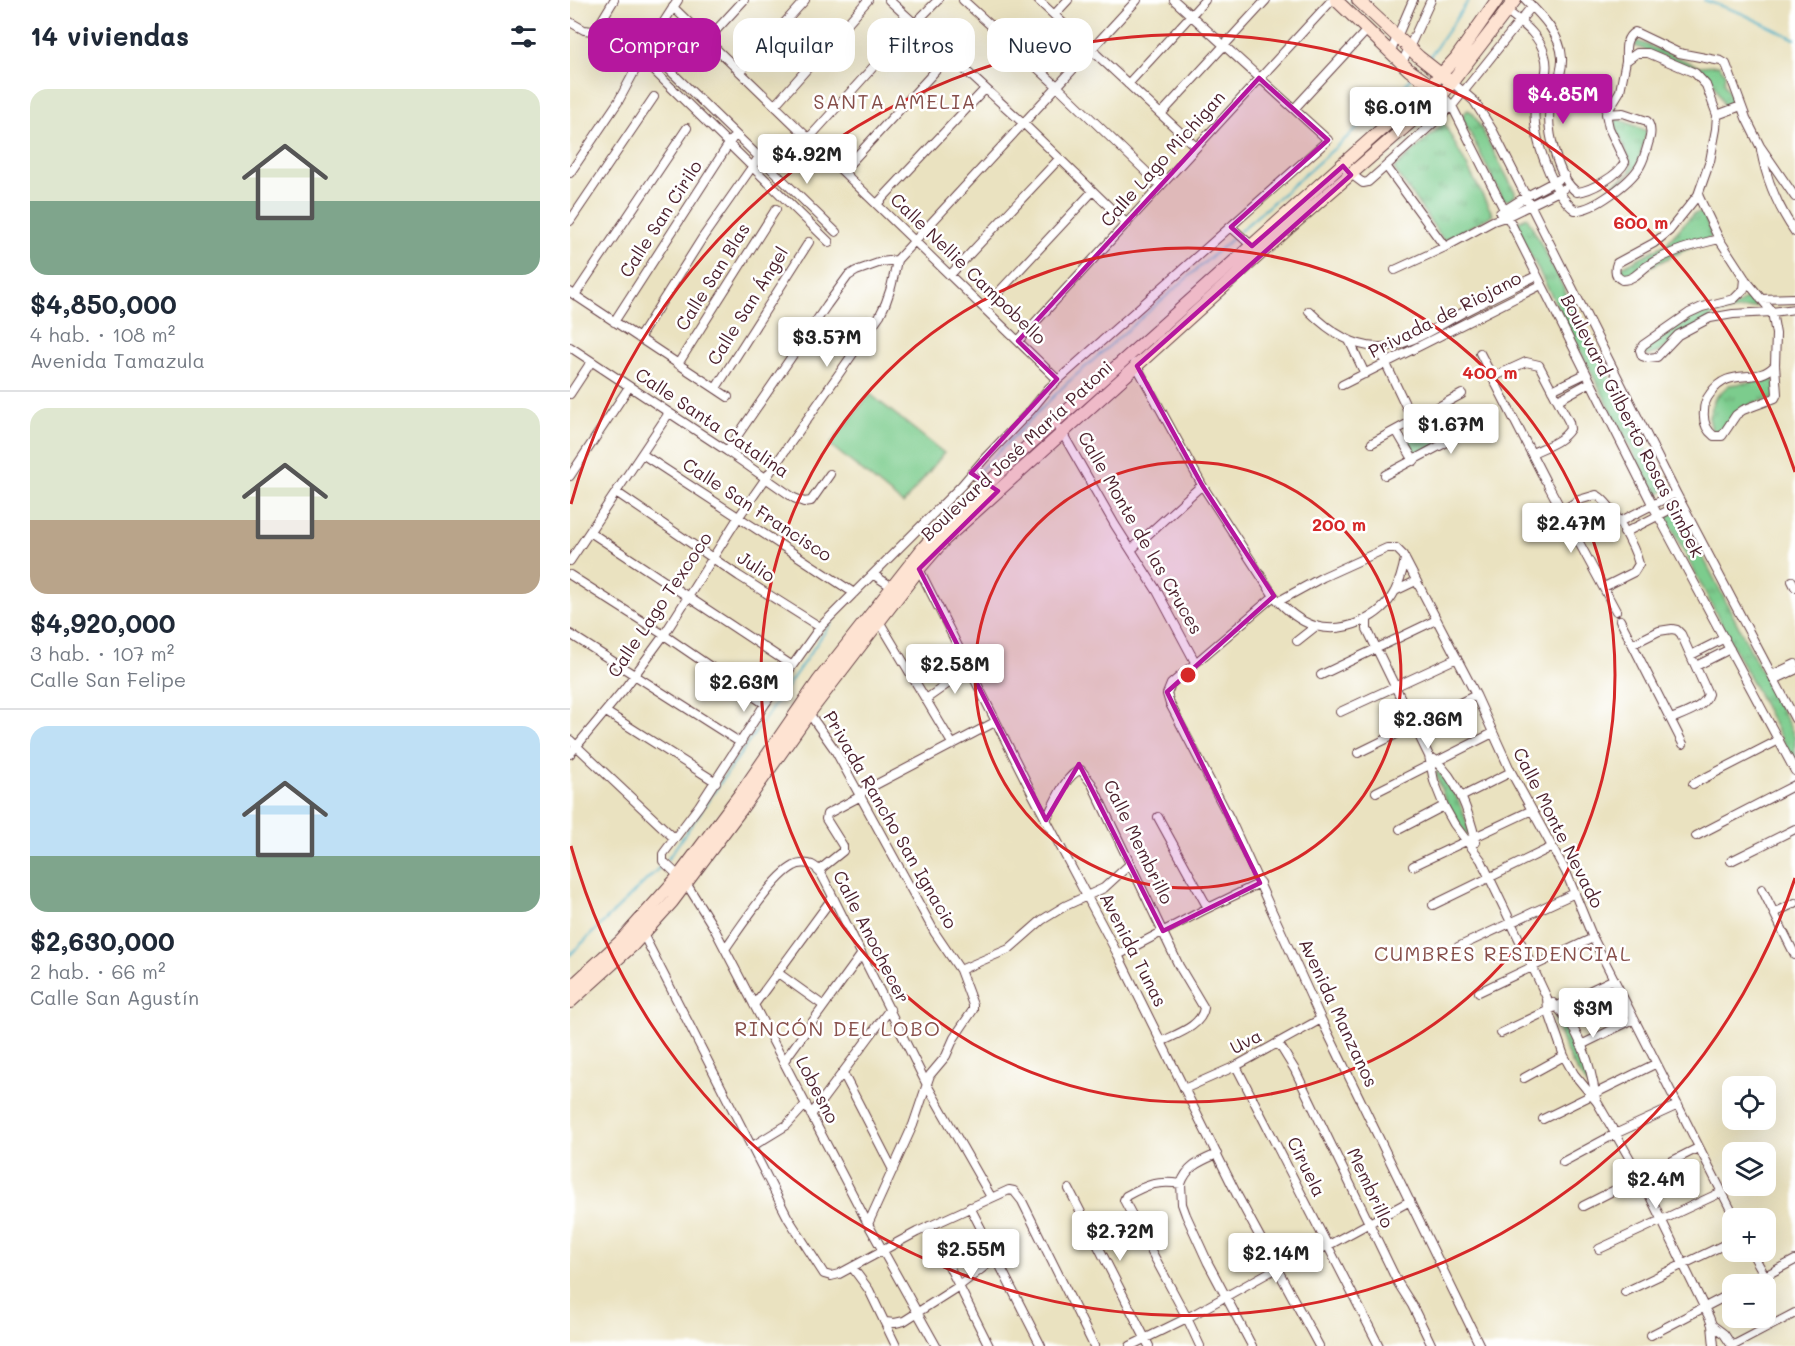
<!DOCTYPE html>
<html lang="es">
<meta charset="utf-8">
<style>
:root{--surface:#fff;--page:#f6f6f7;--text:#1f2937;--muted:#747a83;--line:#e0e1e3;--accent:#b5179e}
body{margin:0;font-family:Mali,sans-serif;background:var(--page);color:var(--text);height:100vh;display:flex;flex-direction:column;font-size:22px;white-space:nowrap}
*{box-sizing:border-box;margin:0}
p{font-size:20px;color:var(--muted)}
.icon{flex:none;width:33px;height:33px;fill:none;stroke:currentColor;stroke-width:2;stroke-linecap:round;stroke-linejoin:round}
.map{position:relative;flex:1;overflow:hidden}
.side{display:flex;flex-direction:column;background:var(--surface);width:570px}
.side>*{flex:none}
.hud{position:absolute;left:18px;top:18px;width:570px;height:54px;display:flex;gap:12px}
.buttons{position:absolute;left:1152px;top:1076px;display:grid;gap:12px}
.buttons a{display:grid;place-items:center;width:54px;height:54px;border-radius:12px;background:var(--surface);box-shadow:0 6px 24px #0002;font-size:30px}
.price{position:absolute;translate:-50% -51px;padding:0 14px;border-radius:6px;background:#fff;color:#222;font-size:20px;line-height:39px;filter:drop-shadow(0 2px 3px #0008)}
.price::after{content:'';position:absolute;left:50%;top:36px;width:18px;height:14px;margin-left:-9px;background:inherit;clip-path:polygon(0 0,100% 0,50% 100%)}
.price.selected{background:var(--accent);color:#fff}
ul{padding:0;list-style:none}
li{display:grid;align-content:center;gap:12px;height:318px;padding:0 30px}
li+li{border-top:2px solid var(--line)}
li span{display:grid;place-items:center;height:186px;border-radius:18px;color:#555}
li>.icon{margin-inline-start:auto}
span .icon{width:108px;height:108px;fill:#fffc;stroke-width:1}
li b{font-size:26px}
h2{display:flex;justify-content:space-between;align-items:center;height:72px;padding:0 30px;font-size:26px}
.chip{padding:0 21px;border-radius:18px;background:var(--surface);box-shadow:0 6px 24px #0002;font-size:21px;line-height:54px}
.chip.selected{background:var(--accent);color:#fff}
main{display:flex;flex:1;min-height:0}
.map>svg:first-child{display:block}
</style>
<main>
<section class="side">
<h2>14 viviendas<svg class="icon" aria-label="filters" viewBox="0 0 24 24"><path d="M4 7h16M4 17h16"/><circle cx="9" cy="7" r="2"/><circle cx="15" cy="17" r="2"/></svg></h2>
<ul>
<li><span style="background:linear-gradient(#dfe7d0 60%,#7fa58c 0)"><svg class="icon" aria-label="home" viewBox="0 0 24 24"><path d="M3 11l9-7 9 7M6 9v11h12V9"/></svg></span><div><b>$4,850,000</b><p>4 hab. · 108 m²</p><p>Avenida Tamazula</p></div></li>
<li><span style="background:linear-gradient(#dfe7d0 60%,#b9a48a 0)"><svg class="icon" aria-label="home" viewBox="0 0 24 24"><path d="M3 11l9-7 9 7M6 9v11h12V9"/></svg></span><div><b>$4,920,000</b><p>3 hab. · 107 m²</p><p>Calle San Felipe</p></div></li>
<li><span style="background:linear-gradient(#bfe0f5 70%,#7fa58c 0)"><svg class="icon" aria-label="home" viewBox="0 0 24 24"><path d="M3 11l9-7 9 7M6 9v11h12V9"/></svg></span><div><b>$2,630,000</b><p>2 hab. · 66 m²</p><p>Calle San Agustín</p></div></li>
</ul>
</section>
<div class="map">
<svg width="1225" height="1346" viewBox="0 0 1225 1346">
<defs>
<pattern id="grass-tufts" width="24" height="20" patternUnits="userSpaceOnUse" patternTransform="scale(1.5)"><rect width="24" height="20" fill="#7ccc8d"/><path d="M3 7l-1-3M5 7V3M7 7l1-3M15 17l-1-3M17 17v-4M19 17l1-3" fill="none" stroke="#68a573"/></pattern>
</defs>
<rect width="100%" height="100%" fill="#fff"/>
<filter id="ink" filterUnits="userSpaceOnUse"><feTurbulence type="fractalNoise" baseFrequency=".0167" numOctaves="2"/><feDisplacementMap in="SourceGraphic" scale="12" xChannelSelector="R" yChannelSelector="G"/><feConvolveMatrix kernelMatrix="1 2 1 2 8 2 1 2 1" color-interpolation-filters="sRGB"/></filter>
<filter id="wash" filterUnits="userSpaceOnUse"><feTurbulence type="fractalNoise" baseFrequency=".008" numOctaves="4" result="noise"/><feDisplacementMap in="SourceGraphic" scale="24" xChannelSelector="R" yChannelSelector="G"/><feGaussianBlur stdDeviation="1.35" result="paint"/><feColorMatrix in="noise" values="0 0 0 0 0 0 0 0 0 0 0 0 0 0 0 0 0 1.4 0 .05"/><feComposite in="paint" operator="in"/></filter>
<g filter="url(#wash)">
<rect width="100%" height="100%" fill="#eae2c0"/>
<!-- grass -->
<path fill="url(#grass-tufts)" stroke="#63765c" stroke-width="1.5" d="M1067 41 1128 66 1149 65 1155 73 1154 82 1163 104 1155 108 1144 84 1137 73 1065 46Z
M898 110 903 113 945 192V196L938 200 933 199 893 119V114Z
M1046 118 1077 131 1067 167 1043 189 1041 185 1058 175 1062 165 1045 126Z
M874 123 923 215 874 241 824 169Z
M1133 212 1142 237 1057 278 1048 276 1050 268 1096 244 1123 214Z
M957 217 1097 489 1088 495 1074 474 944 223Z
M1179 297 1186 307 1146 314 1087 353 1076 356 1072 351 1124 317 1146 310 1166 306Z
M1204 379 1205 398 1182 403 1148 435 1142 431 1139 417 1145 398 1159 385Z
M869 419 879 439 845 456 835 436Z
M1109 510 1225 737V759L1223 761 1096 517Z
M865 768C887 793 894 808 901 840 883 817 871 797 865 768Z
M983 1013 1006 1046 1016 1064 1022 1091C998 1062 994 1048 983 1013Z"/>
<!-- pitch -->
<path fill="#7ccc8d" stroke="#63765c" stroke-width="1.5" d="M300 394 374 453 333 504 260 445Z"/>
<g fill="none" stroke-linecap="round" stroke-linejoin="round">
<!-- stream -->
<path stroke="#47aec6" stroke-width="2" d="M1134 0 1171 13 1225 39
M858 59 899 0
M670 231 830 91 842 77
M409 471 496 384 666 235
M97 860 263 620
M0 955 93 864"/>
</g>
</g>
<g filter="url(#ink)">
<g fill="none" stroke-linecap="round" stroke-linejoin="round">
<!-- minor casing -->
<g stroke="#623c41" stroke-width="10">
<path id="minor" d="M319 0 453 123 557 224
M393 0 487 86 591 186
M468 0 626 147
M956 0C971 15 991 35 992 58 993 75 983 90 980 107 976 129 988 180 1007 192 1021 191 1049 175 1055 162L1039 128 1036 114 1050 91 1056 61 1067 53H1078L1125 73 1136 85 1147 115 1146 129 1140 161 1128 195 1149 239 1175 279 1202 312 1206 334 1205 365 1207 394 1205 398 1173 410 1166 415 1152 436H1144C1136 430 1133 421 1134 411 1134 405 1136 399 1140 394 1159 365 1187 386 1205 365
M103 7 488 380
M937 11C952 23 970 35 975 56 981 75 967 91 965 109 961 135 984 196 1005 210 1023 211 1061 182 1070 166 1074 159 1076 151 1078 144 1081 135 1082 128 1077 121L1053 113 1036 114
M484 15 498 0
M0 22 14 30 23 31 27 28 44 0
M23 31C49 28 56 38 74 52
M137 40 174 0
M77 48 266 232
M821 51 843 0
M71 58 259 242
M1056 61C1056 50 1054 38 1065 32L1109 53 1151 61 1156 64 1176 118 1190 146 1225 197
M832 63 861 0
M170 72 235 0
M883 83 904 101 923 131 1106 493 1225 719
M558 84 635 0
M872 95 882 106 1083 506 1225 771
M205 105 298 0
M724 109 798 29
M591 114 696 0
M1147 115 1171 106
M239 138 314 55 368 0
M1191 150C1196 179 1208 207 1225 232
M816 166 875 247
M273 171 380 55
M777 171 793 183 798 182 816 166 882 106 962 6
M0 173 48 102 77 48 108 0
M1128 195 1099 231 1084 243 1047 263C1044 271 1045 276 1052 280 1063 280 1069 272 1077 266 1099 251 1124 245 1149 239
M307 204 415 89
M930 213 957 196 995 176
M0 221 84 97
M661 227 682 246
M327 260 567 0
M825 270 875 247 923 221 938 216 993 189
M380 275 489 159
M1175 279 1174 289 1164 299 1132 307 1119 313 1073 345 1070 350 1072 356 1078 358 1087 357 1108 335 1140 318 1163 314 1202 312 1225 309
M0 292 158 397
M5 295 117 128
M1191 299 1225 298
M414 308 523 191
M739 311C757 329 780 346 807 347 837 348 866 327 892 313 917 300 941 288 966 276
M44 322 162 139
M69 338 133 237 189 157
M779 340 795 374
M448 341 762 0
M0 347 157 451 224 498 234 502 241 501 260 474
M808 347 843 421
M910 353 975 480
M565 363 632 485 704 596C715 609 728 621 745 626 775 634 811 618 825 591 830 581 833 569 835 559
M108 364 206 209
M923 377 956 362 969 365 999 422 1000 429C992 442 975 447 962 453
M772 385 971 285
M146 388 239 242
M982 390 1015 374
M0 394 21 362
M988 400 1019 383
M866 409 883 439
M490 429 545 525 587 591 625 662
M826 430 844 461
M802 443 892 394
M157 451 257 305 278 276 286 271 311 262 327 260
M72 454 284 593
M401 473 417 484
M815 475 905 427
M0 476 59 387
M978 485 1046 611
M46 492 169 576 250 627
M992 511 1009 500 1026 495C1041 501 1065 548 1069 564L1064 572 1034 587
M1049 522 1106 493
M20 532 221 665
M1054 533 1111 504
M561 550 632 485
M0 561 99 413
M349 569 463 795 548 955 666 1193 749 1346
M0 575 94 635 195 704
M304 575 322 587
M1222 581 1225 587
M825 591 846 581
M704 596 601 684 597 694 600 704 660 819 751 1019 910 1346
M709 601 753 577 817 548H826L833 555 906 695 941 772 996 872 1023 938 1165 1218
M797 619V629L859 756 864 781 874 806 884 824 911 860 962 966 977 998 978 1010 994 1056 1004 1074 1027 1102 1071 1178 1139 1317 1142 1325 1144 1346
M1050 620 1113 744
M309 621 383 745
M0 634 171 743
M727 641 746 626
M1063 644 1089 631 1102 629 1107 630 1111 634 1138 694C1134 708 1113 714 1101 719
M1121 655 1155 638
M1126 666 1160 649
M751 675 866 620
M1202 675 1225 664
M1204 680 1225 670
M356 699 399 669
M236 709 265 750 365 933 390 970 439 949 472 920 495 906 534 888 560 864
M36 712 146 782
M770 712 887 658
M0 740 104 838
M788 753 906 695
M0 754 55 688 94 635 168 518 310 315C320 297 323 280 327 260
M864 759C888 780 899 812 906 842
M1123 784 1209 740
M806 792 923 733
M290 793 425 722
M891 797 941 772
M588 817 638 908
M476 820C483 806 496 773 511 770L522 784 609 966 634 1008C631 1027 606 1034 591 1042
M830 829 874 806
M1126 836 1225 785
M1161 861 1225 829
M843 866 962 810
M248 871 273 851V846L256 819 257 814 291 796
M1192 889 1225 955
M863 905 982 847
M1204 913 1225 903
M73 934 218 1218 254 1274 261 1276 269 1274 347 1232 439 1190 444 1191 452 1201 524 1346
M888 947 1005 893
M155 949C169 929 204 876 224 866 229 863 237 863 242 865 249 868 253 877 256 883L357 1085 421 1197
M548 955 632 911 690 883
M208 973 254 1006
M909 992 1023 938
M983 1003C1009 1027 1021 1065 1026 1099
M184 1005 263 897
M931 1033 1044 979
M709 1044 725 1070 828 1283 842 1305 862 1346
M1011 1045 1064 1019
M214 1061 291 955
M666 1066 809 1346
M273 1073 323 1170
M954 1078 994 1056
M614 1089 666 1066 751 1019
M241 1115 320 1009
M973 1119 1085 1064
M181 1147 217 1125 236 1104
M993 1162 1045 1134 1108 1105
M611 1184 612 1204 616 1215 638 1263 682 1346
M499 1189 579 1346
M1013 1206 1128 1148
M400 1207 471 1346
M298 1224 343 1125 360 1075 376 1056 384 1038 403 1010V1005L390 970
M359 1226 419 1346
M1029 1249 1152 1192
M1181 1251 1195 1276
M282 1267 299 1290 326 1346
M1180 1284 1225 1260
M1055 1292 1162 1241
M315 1322 325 1323 334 1321 389 1286 427 1257
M1142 1325 1154 1334 1162 1346
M1081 1335 1162 1293
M366 1346 298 1224 144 928 116 883 93 861V854L129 806 195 704 250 627 391 486 415 458 461 410 479 388 758 140 604 0
M560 1346 617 1318 707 1268 757 1246 840 1201
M630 1346 617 1318 554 1200 556 1196C576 1185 588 1180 611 1184 617 1166 631 1161 647 1154
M1162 1346 1225 1313"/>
</g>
<!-- secondary casing -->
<g stroke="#623c41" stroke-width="14">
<path id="secondary" d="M766 0 839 70 866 89
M788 0 849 57 877 79
M0 988 51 941 108 877 176 786 249 680 353 548 373 526 460 444 861 85 886 58 927 0
M0 1002 63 945 102 902 170 811 239 713 349 569 375 539 721 226 872 95 945 0"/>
</g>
<!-- minor -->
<use href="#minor" stroke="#fff" stroke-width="8"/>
<!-- secondary -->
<use href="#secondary" stroke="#fee3d2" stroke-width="12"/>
</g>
</g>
<!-- marked area -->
<path fill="#b5179e" fill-opacity="0.2" stroke="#b5179e" stroke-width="4.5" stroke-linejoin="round" d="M689 78 758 140 661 227 682 246 773 166 781 175 567 366 632 485 704 596 597 692 690 883 593 931 509 764 476 820 349 569 428 491 401 473 487 379 448 341Z"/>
<!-- distance rings -->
<g fill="none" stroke="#d62828" stroke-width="3">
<circle cx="618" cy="675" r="213"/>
<circle cx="618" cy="675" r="427"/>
<path d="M1225 878A640 640 0 0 1 1 846M1 504A640 640 0 0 1 1225 472"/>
</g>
<g text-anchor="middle" stroke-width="5" stroke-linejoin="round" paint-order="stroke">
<!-- street labels -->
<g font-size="18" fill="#4a1f2b" stroke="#fff">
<text transform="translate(593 159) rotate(-48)" y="6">Calle Lago Michigan</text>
<text transform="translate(91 219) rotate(-57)" y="6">Calle San Cirilo</text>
<text transform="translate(398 269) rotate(44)" y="6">Calle Nellie Campobello</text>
<text transform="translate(143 277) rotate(-58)" y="6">Calle San Blas</text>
<text transform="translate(178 306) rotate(-58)" y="6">Calle San Ángel</text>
<text transform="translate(875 315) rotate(-27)" y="6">Privada de Riojano</text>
<text transform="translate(142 423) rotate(34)" y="6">Calle Santa Catalina</text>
<text transform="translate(1062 426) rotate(63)" y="6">Boulevard Gilberto Rosas Simbek</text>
<text transform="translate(447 451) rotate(-43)" y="6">Boulevard José María Patoni</text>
<text transform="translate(187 510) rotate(33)" y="6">Calle San Francisco</text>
<text transform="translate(570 533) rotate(60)" y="6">Calle Monte de las Cruces</text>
<text transform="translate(186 567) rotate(33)" y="6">Julio</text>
<text transform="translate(90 605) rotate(-56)" y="6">Calle Lago Texcoco</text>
<text transform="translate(320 820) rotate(60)" y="6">Privada Rancho San Ignacio</text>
<text transform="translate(988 828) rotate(63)" y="6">Calle Monte Nevado</text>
<text transform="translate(568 842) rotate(64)" y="6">Calle Membrillo</text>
<text transform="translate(301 937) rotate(63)" y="6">Calle Anochecer</text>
<text transform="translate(563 950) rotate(63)" y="6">Avenida Tunas</text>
<text transform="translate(768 1013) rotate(65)" y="6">Avenida Manzanos</text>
<text transform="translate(676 1042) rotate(-27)" y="6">Uva</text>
<text transform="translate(247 1090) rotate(63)" y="6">Lobesno</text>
<text transform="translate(736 1167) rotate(64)" y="6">Ciruela</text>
<text transform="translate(800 1188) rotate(65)" y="6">Membrillo</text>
</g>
<!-- neighbourhood labels -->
<g font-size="20" letter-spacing="1.5" fill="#874f4a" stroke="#fff">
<text x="325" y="109">SANTA AMELIA</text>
<text x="933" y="961">CUMBRES RESIDENCIAL</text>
<text x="268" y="1036">RINCÓN DEL LOBO</text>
</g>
</g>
<circle cx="618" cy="675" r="9" fill="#d62828" stroke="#fff" stroke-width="3"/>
<g font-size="18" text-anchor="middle" font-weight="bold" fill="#d62828" stroke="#fff" stroke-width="5" stroke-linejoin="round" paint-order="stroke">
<text x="1071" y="229">600 m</text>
<text x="920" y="379">400 m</text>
<text x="769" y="531">200 m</text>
</g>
</svg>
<div class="buttons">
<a><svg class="icon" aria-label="locate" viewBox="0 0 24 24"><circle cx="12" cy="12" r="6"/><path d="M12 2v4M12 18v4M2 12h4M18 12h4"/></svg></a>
<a><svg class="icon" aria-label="layers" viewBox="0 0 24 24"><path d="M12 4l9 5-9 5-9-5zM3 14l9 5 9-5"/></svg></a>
<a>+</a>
<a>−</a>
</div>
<b class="price selected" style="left:993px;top:125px">$4.85M</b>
<b class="price" style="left:828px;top:138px">$6.01M</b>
<b class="price" style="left:237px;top:185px">$4.92M</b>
<b class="price" style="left:257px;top:368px">$3.57M</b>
<b class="price" style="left:881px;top:455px">$1.67M</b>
<b class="price" style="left:1001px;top:554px">$2.47M</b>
<b class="price" style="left:385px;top:695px">$2.58M</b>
<b class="price" style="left:174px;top:713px">$2.63M</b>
<b class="price" style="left:858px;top:750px">$2.36M</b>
<b class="price" style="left:1023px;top:1039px">$3M</b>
<b class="price" style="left:1086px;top:1210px">$2.4M</b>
<b class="price" style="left:550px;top:1262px">$2.72M</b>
<b class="price" style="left:401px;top:1280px">$2.55M</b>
<b class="price" style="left:706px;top:1284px">$2.14M</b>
<div class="hud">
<a class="chip selected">Comprar</a>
<a class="chip">Alquilar</a>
<a class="chip">Filtros</a>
<a class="chip">Nuevo</a>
</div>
</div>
</main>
